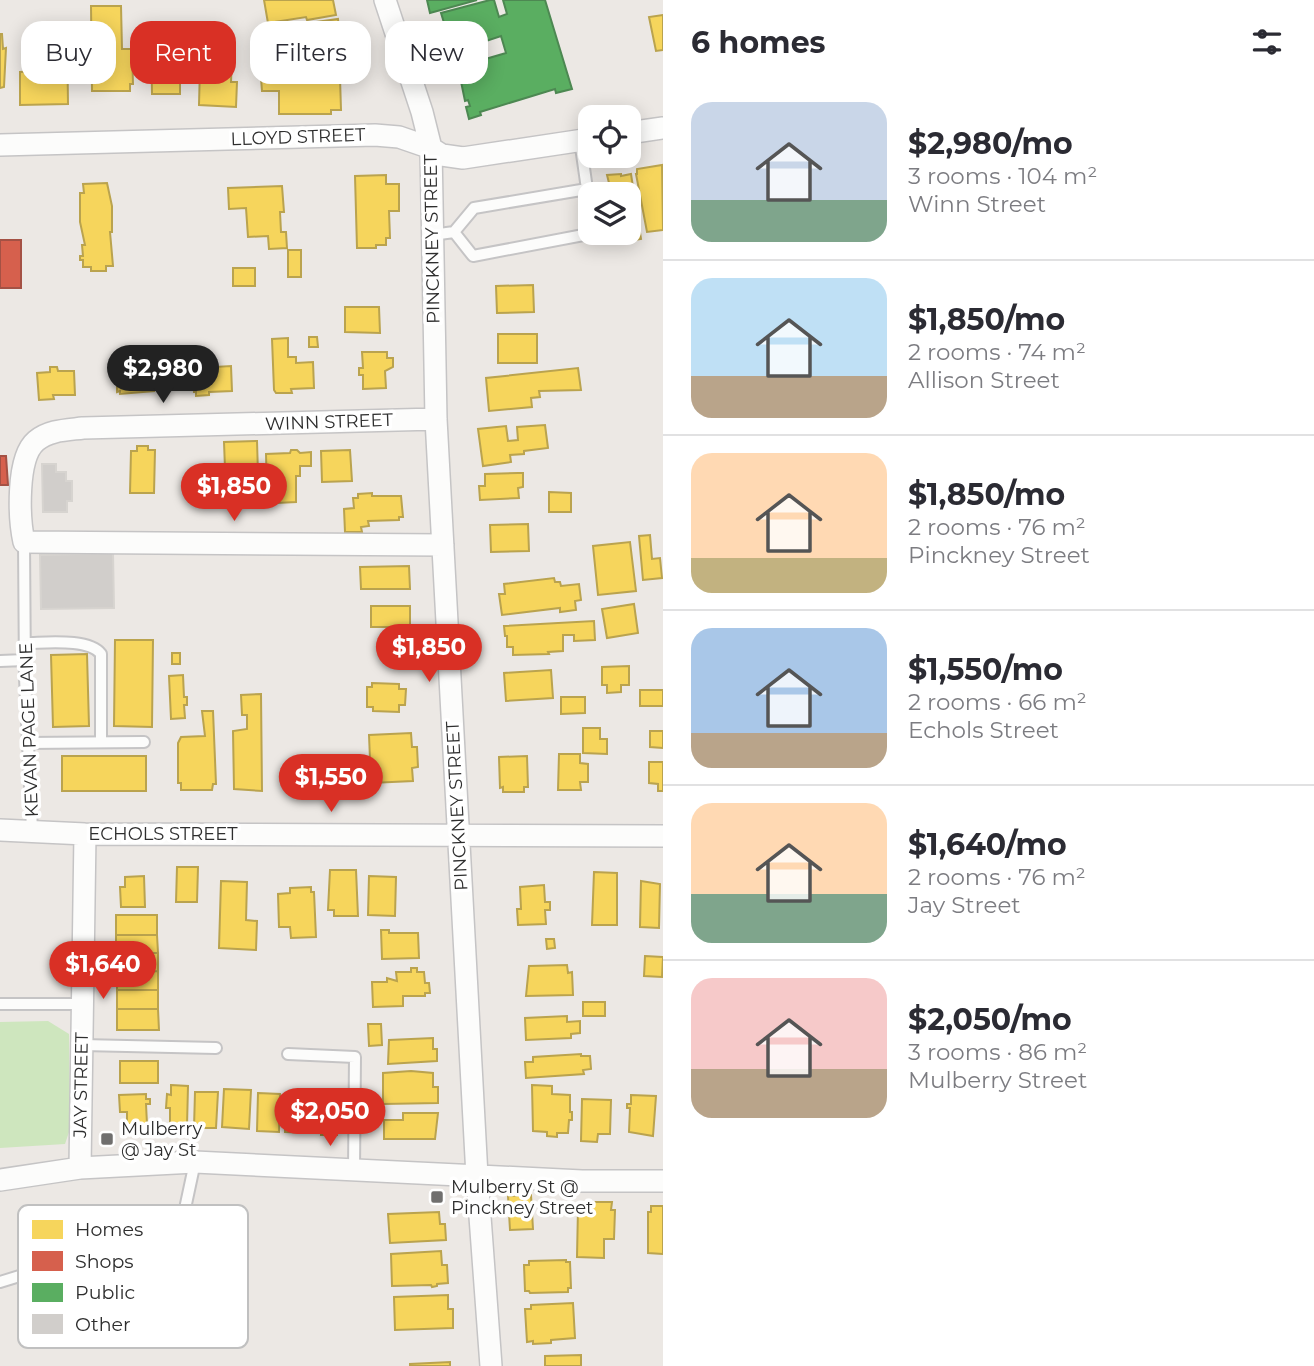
<!DOCTYPE html>
<meta charset="utf-8">
<style>
:root{--surface:#fff;--page:#f7f7f7;--text:#2b2b33;--muted:#7c7c81;--line:#e1e1e2;--accent:#d93025}
body{margin:0;font-family:Montserrat,sans-serif;background:var(--page);color:var(--text);height:100vh;display:flex;flex-direction:column;font-size:26px;white-space:nowrap}
*{box-sizing:border-box;margin:0}
p{font-size:23px;color:var(--muted)}
.icon{flex:none;width:38px;height:38px;fill:none;stroke:currentColor;stroke-width:2;stroke-linecap:round;stroke-linejoin:round}
.map{position:relative;flex:1;overflow:hidden}
.details{display:flex;flex-direction:column;background:var(--surface);width:651px}
.details>*{flex:none}
.top-card{position:absolute;left:21px;top:21px;width:536px;height:63px;display:flex;gap:14px}
.controls{position:absolute;left:578px;top:105px;display:grid;gap:14px}
.controls a{display:grid;place-items:center;width:63px;height:63px;border-radius:14px;background:var(--surface);box-shadow:0 4px 18px #0003;font-size:35px}
.price{position:absolute;translate:-50% -60px;padding:0 16px;border-radius:24px;background:var(--accent);color:#fff;font-size:23px;line-height:46px;filter:drop-shadow(0 2px 4px #0008)}
.price::after{content:'';position:absolute;left:50%;top:42px;width:21px;height:16px;margin-left:-10px;background:inherit;clip-path:polygon(0 0,100% 0,50% 100%)}
.price.active{background:#222;color:#fff}
ul{padding:0;list-style:none}
li{display:flex;align-items:center;gap:21px;height:175px;padding:0 28px}
li+li{border-top:2px solid var(--line)}
li span{display:grid;place-items:center;flex:none;width:196px;height:140px;border-radius:21px;color:#555}
li>.icon{margin-inline-start:auto}
span .icon{width:84px;height:84px;fill:#fffc;stroke-width:1}
li b{font-size:30px}
h2{display:flex;justify-content:space-between;align-items:center;height:84px;padding:0 28px;font-size:30px}
.chip{padding:0 24px;border-radius:21px;background:var(--surface);box-shadow:0 4px 18px #0003;font-size:24px;line-height:63px}
.chip.active{background:var(--accent);color:#fff}
main{display:flex;flex:1;min-height:0}
.map>svg:first-child{display:block}
</style>
<main>
<div class="map">
<svg width="663" height="1366" viewBox="0 0 663 1366">
<rect width="100%" height="100%" fill="#ece8e4"/>
<!-- green -->
<path fill="#cee6be" d="M48 1021 69 1034 70 1129 65 1144 0 1148V1022Z"/>
<!-- homes -->
<path fill="#f6d55c" stroke="#baa34e" stroke-width="2" d="M264 0H333L336 15 307 20 306 17 268 23Z
M91 6H121L122 49H132L133 84H130V91H92Z
M663 15V50L656 51 649 17Z
M338 19 341 53 275 60 269 58 266 29Z
M47 28H67L68 104 20 105V72L36 71 35 37 47 36Z
M162 29H180V94H152L151 36H162Z
M0 34H2L3 49 6 48 4 87 0 88Z
M223 58H232L231 82H237L236 107 199 105 200 67H205V63L222 64Z
M335 73V78H340L341 110H331V114H279V91H262L261 78 301 77V74Z
M662 165 663 230 647 232 636 174H637V169Z
M621 174V176L631 174 641 239 616 243 614 233H628V194H608L606 183H609L607 175Z
M386 175V184H399V211H389L390 238H386V245H376V248H357L355 176Z
M107 183 112 206V232H110L113 266H106V271H91V267H83V260H80V256H83L82 245H85L80 222V193H84L83 184Z
M282 186 284 212H280L281 232H286L287 248 269 249 268 236 248 237 246 208 229 209 228 188Z
M288 250H301V277H288Z
M233 268H255V286H233Z
M533 285 534 312 497 313 496 286Z
M345 307H379L380 333 345 332Z
M498 334H537V363H498Z
M309 337H317L318 347H309Z
M288 338V357H296V363L313 362 314 388 291 389 292 393H276L274 390 272 339Z
M362 352H387V358H393V367L385 371 386 388 363 389V375H359V368H363Z
M208 362H215V367L231 366 232 391 209 392V395L196 396V392H194L193 368 208 367Z
M136 365V371L153 370 154 391 120 394V391L117 392V372L130 371V366Z
M50 367H57L58 371H74L75 395H53L54 399 39 400 37 373 50 372Z
M578 368 581 390 539 391 540 397 531 398 532 407 489 411 486 378Z
M545 425 548 448 524 451V454L510 455 511 462 483 466 478 429 506 426 508 441 518 440 517 427Z
M257 441 258 474H244L245 495H226L224 442Z
M137 446H148V450H155L154 493H130L131 451H137Z
M291 450H297L300 453 311 452V466H300V476H296V502L277 503V494H267L266 454 290 453Z
M350 450 352 481 322 482 321 451Z
M518 473H523V487L518 488 519 498 480 500 479 486H485V474Z
M549 492 571 493V512H549Z
M372 493V496H401L403 517H399V520L368 521 369 526 361 527 362 532H345L344 509 354 508 353 498H358V494Z
M528 524 529 551 491 552 490 525Z
M650 535 652 559 660 558 662 578 643 580 639 536Z
M630 542 636 591 598 595 593 546Z
M409 566 410 589H361L360 567Z
M554 578 555 582H560L561 586 579 584 581 600 575 601 576 610 560 612V608L502 615 499 594H505L504 584Z
M634 604 638 633 607 638 602 609Z
M371 606H410V627H371Z
M594 621 595 640 574 641V635H563V651L548 652 549 654 513 655V647H507V636H505L504 626Z
M115 640H153L152 727 114 726Z
M172 653H180V664H172Z
M87 654 89 726 53 727 51 655Z
M629 666V685H621V692L607 693V685H602V667Z
M551 670 553 698 506 701 504 673Z
M183 675 184 697H187V705H184L185 718 171 719 169 676Z
M372 683 399 684V689H406L405 705H399V712L373 711V707H367V687H372Z
M640 690H663V706H640Z
M261 694 262 791 234 789 233 731 247 729V715H242L241 695Z
M561 697H585V713L561 714Z
M202 711H213L216 784H213L212 790H181V783H178V743L181 737 205 736Z
M583 728H600V739H607V754L583 753Z
M650 731H663V748L650 747Z
M411 733 412 747H417L418 767 412 768 413 781 371 783 369 735Z
M559 754H580V763L588 764V782H580L581 790H558Z
M326 755 342 756V760H352L351 793 325 794Z
M62 756H146V791H62Z
M527 756 528 787H524V792H503V787L500 788 499 757Z
M649 762H663V791H658V784L649 783Z
M177 867H198L197 902H176Z
M330 870H356L358 916H334V910H328Z
M594 872 617 873V925H592Z
M144 876 145 907H121L120 887H125V877Z
M369 876 396 877 395 916 368 915Z
M221 881 247 882 246 920 257 921 256 950 219 948Z
M641 881 660 884 659 928 640 927Z
M544 885 545 902H550V910H545L546 924 518 925 517 909H521L520 887Z
M311 887V892H314L316 937 291 938 290 927H279L278 894 290 893V888Z
M116 915H157V935H116Z
M381 930H389V933H418L419 958 382 959Z
M116 935H157L158 953H116Z
M546 939H554L555 948 547 949Z
M116 953H158V971L117 972Z
M645 956 663 957 662 977 644 976Z
M567 965 568 973 572 972 573 995 526 996 529 966Z
M411 968H417V972H424L425 983H429L430 993H425V996H403V1006L373 1007 372 982H387V978L397 981 396 972H411Z
M158 971V990H117V972Z
M117 990H158V1009H117Z
M583 1002H605V1016H583Z
M117 1009H158L159 1030H117Z
M567 1016V1022L580 1021V1033L571 1034V1038L526 1040 525 1018Z
M368 1024H381L382 1045 369 1046Z
M433 1038V1049H437V1061L388 1064 389 1040Z
M581 1054V1056H590L591 1069 583 1070 584 1074 526 1078 525 1062H533V1057Z
M120 1061H158V1083H120Z
M411 1071 433 1073V1087H438V1103L383 1104V1073Z
M171 1085 188 1086 187 1126H170V1108H166L167 1094 171 1095Z
M532 1085 552 1086V1094L570 1095V1112H572V1120H569L568 1133H557V1137L547 1136V1132L533 1131Z
M224 1089 251 1090 249 1129 222 1127Z
M323 1091 338 1092V1105H342L341 1119H338L337 1135H321Z
M195 1092H218L216 1128H194Z
M258 1093 280 1094 279 1132 257 1131Z
M146 1094V1099H150V1104H146L147 1124H140V1127L127 1124V1112H120L119 1095Z
M286 1094H311L310 1133 285 1132Z
M631 1095 656 1096 653 1136 629 1132 630 1108H627V1104H631Z
M582 1099 611 1100 610 1134H598L597 1142 581 1141Z
M403 1113H438L435 1139H384V1120H403Z
M531 1195 533 1229 510 1230 508 1196Z
M586 1202H612L611 1210H615L614 1239H604V1258L577 1257 578 1208H585Z
M651 1206H663V1254L648 1253V1212H651Z
M439 1212 440 1224H445L446 1240 390 1243 388 1214Z
M441 1251 442 1265H447L448 1283 437 1284V1286L432 1287 431 1285 392 1286 391 1254Z
M566 1260V1262H570L571 1288H568V1292L530 1293 529 1291H525L524 1265H529V1261Z
M448 1295V1309H453V1328L395 1330 394 1297Z
M573 1303 575 1338 551 1340V1343L533 1344V1341L527 1342 525 1309H531V1305Z
M581 1355V1366H545V1356Z
M450 1362V1366H410V1364Z"/>
<!-- shops -->
<path fill="#d6604d" stroke="#a45144" stroke-width="2" d="M0 240H21V288H0Z
M0 456H6L8 485H0Z"/>
<!-- public -->
<path fill="#5aae61" stroke="#4d8852" stroke-width="2" d="M427 0H477L430 13Z
M490 0H494L499 17 507 14 503 0H545L572 89 556 93 555 89 480 112 481 115 469 119 466 107 470 106 468 100 465 101 458 67 506 53 501 36 453 52 441 13Z"/>
<!-- building -->
<path fill="#d1cecb" stroke="#d7d4d0" stroke-width="2" d="M42 464H56V472H66V481H72V501H67V512H43Z
M113 553 114 608 41 609 40 555Z"/>
<g fill="none" stroke-linecap="round" stroke-linejoin="round">
<!-- lane casing -->
<g stroke="#c5c4c5" stroke-width="14">
<path id="lane" d="M580 140 587 189
M454 232 473 256 594 233
M432 235 454 232 474 208 587 189 590 203
M24 542 25 678 32 830
M26 643C45 643 89 638 101 654V742
M0 661 25 660
M27 743 144 742
M0 1004H82
M82 1045 216 1048
M288 1054 355 1057 354 1170
M0 1282 65 1262 164 1245 175 1239 180 1232 195 1162"/>
</g>
<!-- street casing -->
<g stroke="#c5c4c5" stroke-width="24">
<path id="street" d="M385 0 422 112 431 148 436 419 477 1176 491 1366
M628 133 663 128
M0 145 375 135 399 137 431 148 442 155 463 158 590 139
M436 419 83 428C67 430 49 430 36 441 16 458 19 519 24 542L443 545
M0 830 85 834 663 836
M80 1168 85 834
M0 1180 80 1168 195 1162 582 1181H663"/>
</g>
<!-- lane -->
<use href="#lane" stroke="#fcfcfb" stroke-width="10"/>
<!-- street -->
<use href="#street" stroke="#fcfcfb" stroke-width="21"/>
</g>
<!-- markers -->
<g fill="#706f6e" stroke="#fff" stroke-width="2.5">
<rect x="100" y="1132" width="14" height="14" rx="3.5"/>
<rect x="430" y="1190" width="14" height="14" rx="3.5"/>
</g>
<g text-anchor="middle" stroke-width="7" stroke-linejoin="round" paint-order="stroke">
<!-- street labels -->
<g font-size="18" fill="#2e2e2e" stroke="#fff">
<text transform="translate(298 137) rotate(-2)" y="6">LLOYD STREET</text>
<text transform="translate(432 239) rotate(-91)" y="6">PINCKNEY STREET</text>
<text transform="translate(329 422) rotate(-2)" y="6">WINN STREET</text>
<text transform="translate(29 730) rotate(-92)" y="6">KEVAN PAGE LANE</text>
<text transform="translate(457 806) rotate(-93)" y="6">PINCKNEY STREET</text>
<text x="163" y="840">ECHOLS STREET</text>
<text transform="translate(81 1085) rotate(-89)" y="6">JAY STREET</text>
</g>
<!-- poi labels -->
<g font-size="18" fill="#2e2e2e" stroke="#fff" text-anchor="start">
<text x="121" y="1135">Mulberry<tspan x="121" dy="21">@ Jay St</tspan></text>
<text x="451" y="1193">Mulberry St @<tspan x="451" dy="21">Pinckney Street</tspan></text>
</g>
</g>
<!-- legend -->
<rect x="18" y="1205" width="230" height="143" rx="10" fill="#fff" stroke="#c0c0c0" stroke-width="2"/>
<rect x="32" y="1220" width="31" height="19" fill="#f6d55c"/>
<rect x="32" y="1251" width="31" height="20" fill="#d6604d"/>
<rect x="32" y="1283" width="31" height="19" fill="#5aae61"/>
<rect x="32" y="1314" width="31" height="20" fill="#d1cecb"/>
<g font-size="19" fill="#2e2e2e">
<text x="75" y="1236">Homes</text>
<text x="75" y="1268">Shops</text>
<text x="75" y="1299">Public</text>
<text x="75" y="1331">Other</text>
</g>
</svg>
<div class="controls">
<a><svg class="icon" aria-label="locate" viewBox="0 0 24 24"><circle cx="12" cy="12" r="6"/><path d="M12 2v4M12 18v4M2 12h4M18 12h4"/></svg></a>
<a><svg class="icon" aria-label="layers" viewBox="0 0 24 24"><path d="M12 4l9 5-9 5-9-5zM3 14l9 5 9-5"/></svg></a>
</div>
<b class="price active" style="left:163px;top:405px">$2,980</b>
<b class="price" style="left:234px;top:523px">$1,850</b>
<b class="price" style="left:429px;top:684px">$1,850</b>
<b class="price" style="left:331px;top:814px">$1,550</b>
<b class="price" style="left:103px;top:1001px">$1,640</b>
<b class="price" style="left:330px;top:1148px">$2,050</b>
<div class="top-card">
<a class="chip">Buy</a>
<a class="chip active">Rent</a>
<a class="chip">Filters</a>
<a class="chip">New</a>
</div>
</div>
<section class="details">
<h2>6 homes<svg class="icon" aria-label="filters" viewBox="0 0 24 24"><path d="M4 7h16M4 17h16"/><circle cx="9" cy="7" r="2"/><circle cx="15" cy="17" r="2"/></svg></h2>
<ul>
<li><span style="background:linear-gradient(#c9d6e8 70%,#7fa58c 0)"><svg class="icon" aria-label="home" viewBox="0 0 24 24"><path d="M3 11l9-7 9 7M6 9v11h12V9"/></svg></span><div><b>$2,980/mo</b><p>3 rooms · 104 m²</p><p>Winn Street</p></div></li>
<li><span style="background:linear-gradient(#bfe0f5 70%,#b9a48a 0)"><svg class="icon" aria-label="home" viewBox="0 0 24 24"><path d="M3 11l9-7 9 7M6 9v11h12V9"/></svg></span><div><b>$1,850/mo</b><p>2 rooms · 74 m²</p><p>Allison Street</p></div></li>
<li><span style="background:linear-gradient(#ffd9b3 75%,#c2b280 0)"><svg class="icon" aria-label="home" viewBox="0 0 24 24"><path d="M3 11l9-7 9 7M6 9v11h12V9"/></svg></span><div><b>$1,850/mo</b><p>2 rooms · 76 m²</p><p>Pinckney Street</p></div></li>
<li><span style="background:linear-gradient(#a9c7e8 75%,#b9a48a 0)"><svg class="icon" aria-label="home" viewBox="0 0 24 24"><path d="M3 11l9-7 9 7M6 9v11h12V9"/></svg></span><div><b>$1,550/mo</b><p>2 rooms · 66 m²</p><p>Echols Street</p></div></li>
<li><span style="background:linear-gradient(#ffd9b3 65%,#7fa58c 0)"><svg class="icon" aria-label="home" viewBox="0 0 24 24"><path d="M3 11l9-7 9 7M6 9v11h12V9"/></svg></span><div><b>$1,640/mo</b><p>2 rooms · 76 m²</p><p>Jay Street</p></div></li>
<li><span style="background:linear-gradient(#f6c9c9 65%,#b9a48a 0)"><svg class="icon" aria-label="home" viewBox="0 0 24 24"><path d="M3 11l9-7 9 7M6 9v11h12V9"/></svg></span><div><b>$2,050/mo</b><p>3 rooms · 86 m²</p><p>Mulberry Street</p></div></li>
</ul>
</section>
</main>
